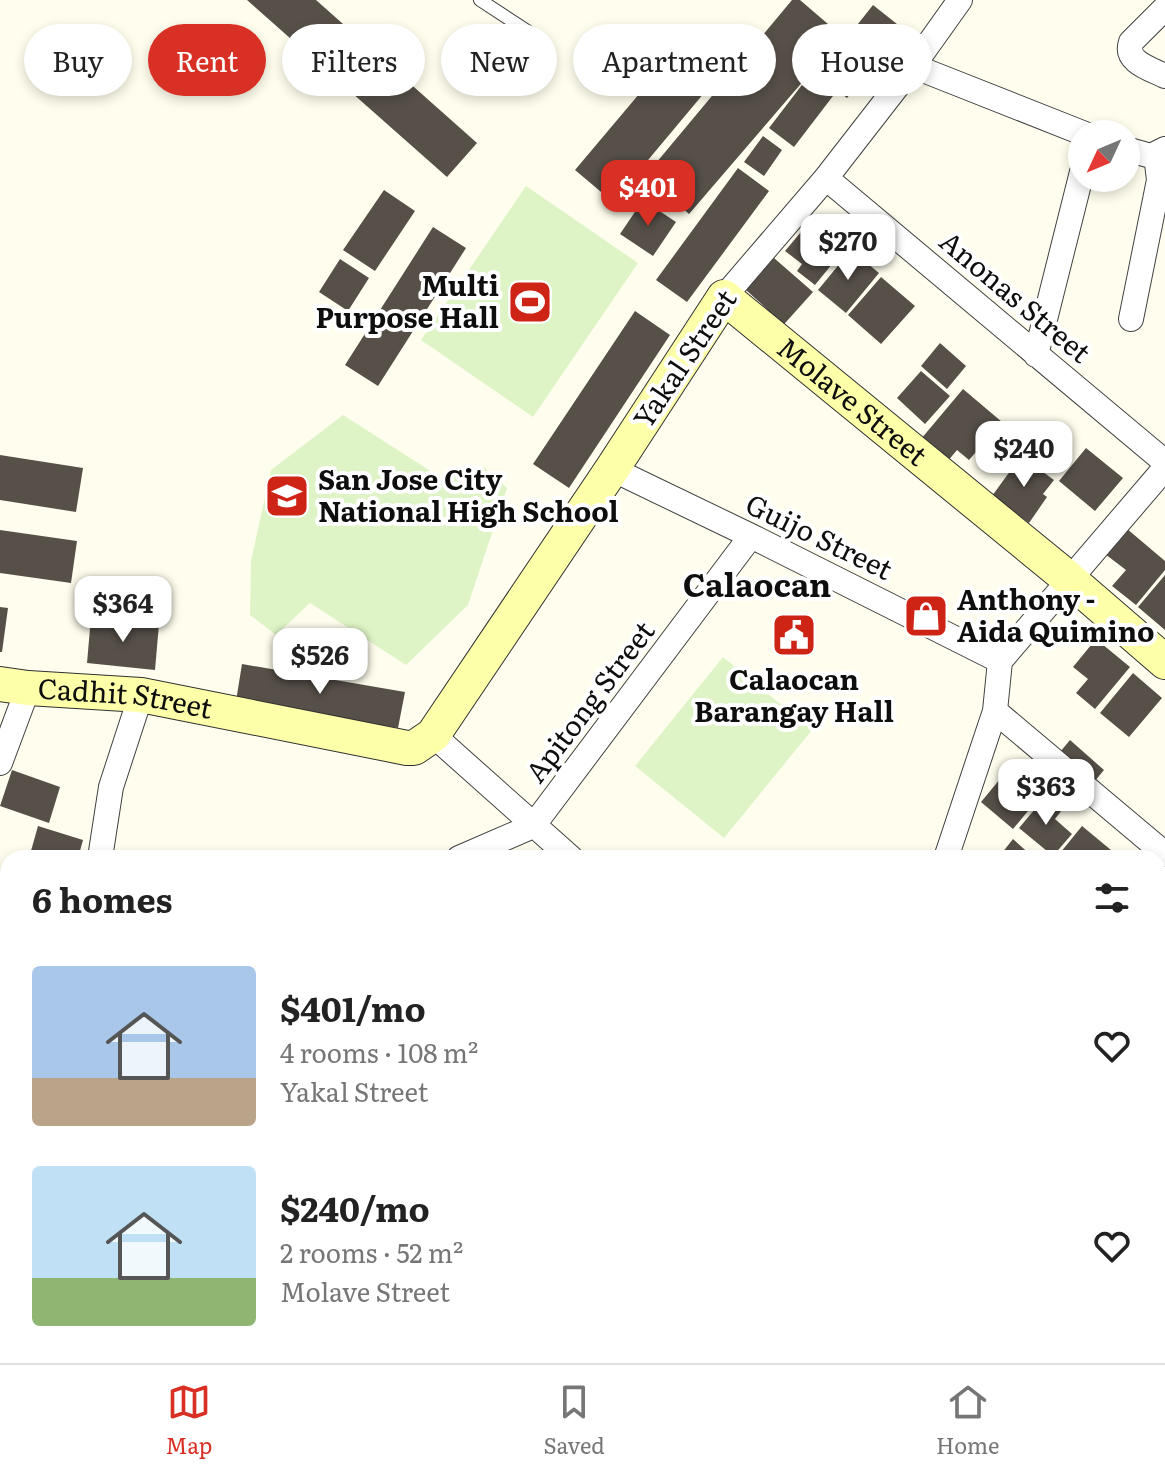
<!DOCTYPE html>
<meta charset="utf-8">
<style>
:root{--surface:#fff;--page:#f2f2f2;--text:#222;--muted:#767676;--line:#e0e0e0;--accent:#d93025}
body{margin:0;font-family:Literata,serif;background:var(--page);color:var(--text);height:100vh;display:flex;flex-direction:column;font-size:30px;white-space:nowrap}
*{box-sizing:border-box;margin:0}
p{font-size:26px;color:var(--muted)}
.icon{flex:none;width:44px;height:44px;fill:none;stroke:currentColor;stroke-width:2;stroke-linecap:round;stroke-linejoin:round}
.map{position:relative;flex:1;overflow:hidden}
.details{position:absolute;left:0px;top:850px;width:1166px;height:514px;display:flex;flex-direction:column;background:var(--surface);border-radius:24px 24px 0 0;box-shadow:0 4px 12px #0003}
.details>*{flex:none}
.banner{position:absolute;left:24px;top:24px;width:1118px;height:72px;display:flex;gap:16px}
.needle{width:52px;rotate:226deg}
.buttons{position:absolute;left:1068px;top:120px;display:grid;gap:16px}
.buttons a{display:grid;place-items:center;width:72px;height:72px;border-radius:50%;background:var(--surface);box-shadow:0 4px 12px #0003;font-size:40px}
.price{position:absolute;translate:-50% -68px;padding:0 18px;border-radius:16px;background:#fff;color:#222;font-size:26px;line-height:52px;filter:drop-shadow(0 2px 4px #0008)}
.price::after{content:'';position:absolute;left:50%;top:48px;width:24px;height:18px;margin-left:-12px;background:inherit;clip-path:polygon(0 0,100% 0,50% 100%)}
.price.selected{background:var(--accent);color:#fff}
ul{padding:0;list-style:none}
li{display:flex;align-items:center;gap:24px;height:200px;padding:0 32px}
li span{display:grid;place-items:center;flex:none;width:224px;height:160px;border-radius:8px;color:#555}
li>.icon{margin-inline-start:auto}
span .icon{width:96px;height:96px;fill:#fffc;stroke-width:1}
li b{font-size:34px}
h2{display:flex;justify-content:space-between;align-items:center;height:96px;padding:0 32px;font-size:34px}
.chip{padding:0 28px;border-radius:36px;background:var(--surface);box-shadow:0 4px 12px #0003;font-size:28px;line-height:72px}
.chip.selected{background:var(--accent);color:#fff}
.tab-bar{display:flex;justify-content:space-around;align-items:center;height:112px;border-top:2px solid var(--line);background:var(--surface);font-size:22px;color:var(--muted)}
.tab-bar a{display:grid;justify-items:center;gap:4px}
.tab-bar .selected{color:var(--accent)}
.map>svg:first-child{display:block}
</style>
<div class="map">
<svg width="1165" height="1363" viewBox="0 0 1165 1363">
<rect width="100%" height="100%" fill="#fffeee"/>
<!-- pitch -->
<path fill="#dff4c6" d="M526 186 638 263 533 417 421 340Z
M343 415 440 477 484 467 507 488 468 605 406 665 310 603 276 635 250 615 251 561 271 470Z
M723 657 812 730 724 838 635 766Z"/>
<!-- building -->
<path fill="#575049" d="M247 0H316L477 143 447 177Z
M792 0H800L842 36 689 214 646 175Z
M873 5 902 28 847 98 820 77 829 64 827 63Z
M693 30 730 62 613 202 575 170Z
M808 77 833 96 794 147 769 128Z
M763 136 782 150 764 176 744 162Z
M738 168 769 191 687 302 656 280Z
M384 190 415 211 375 271 343 250Z
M643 200 676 222 653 256 620 234Z
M812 219 846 247 815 285 797 271 802 264 785 251Z
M433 227 466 248 378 386 345 365Z
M851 250 879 273 846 313 818 290Z
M774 258 813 292 778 331 762 316 767 309 746 290Z
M340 259 369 278 348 311 319 292Z
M881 277 915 306 881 344 848 315Z
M635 311 670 335 569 488 533 464Z
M940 343 966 366 947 389 921 366Z
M921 371 950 396 925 424 897 398Z
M963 389 1002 422 969 460 957 450 947 462 921 439Z
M1086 448 1123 478 1095 511 1059 481Z
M0 455 83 468 76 512 0 500Z
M1021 456 1054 480 1043 494 1047 497 1029 523 992 496Z
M1126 528 1165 561V570L1136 605 1112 586 1126 570 1105 554Z
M0 530 77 541 71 583 0 573Z
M1165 575V630L1138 607Z
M0 607 8 608 2 652H0Z
M91 617 159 624 155 670 87 663Z
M1096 639 1130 667 1095 709 1076 693 1088 679 1073 667Z
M242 664 405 692 398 728 236 701Z
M1133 673 1162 698 1129 737 1100 713Z
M1070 740 1104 770 1089 788 1055 758Z
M1010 767 1042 794 1013 829 981 802Z
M12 770 60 787 49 823 0 806Z
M1046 796 1062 810 1055 819 1072 834 1053 856 1019 828Z
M38 826 83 840 78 858H29Z
M1082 826 1111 850 1105 858H1056Z
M1013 839 1034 858H998Z
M0 959 8 962V979L0 998Z
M1165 980V1020L1158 1015V989Z
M541 1356H584L589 1363H546Z
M717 1356H769L773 1363H721Z"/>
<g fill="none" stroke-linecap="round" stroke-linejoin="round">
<!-- lane casing -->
<g stroke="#414141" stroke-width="14">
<path id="lane" d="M480 0 535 36"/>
</g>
<!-- street casing -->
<g stroke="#414141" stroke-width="26">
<path id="street" d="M1165 8 1131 42C1124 62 1151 69 1165 76
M913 66 1085 134
M1126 149 1151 156 1165 149
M826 178 1165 462
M724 297 826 178 913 66 960 0
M1131 319 1159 180 1156 155
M1036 355 1082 172
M612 469 751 536 1000 661
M1000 661 1165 468
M995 711 1165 854
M433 735 571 858
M0 763 28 688
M100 858 111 787 141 695
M459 858 533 826 751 536
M946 858 995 711 1000 661
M1158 1048 1165 1054
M1158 1143 1165 1139
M0 1148 8 1150
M1158 1337 1165 1334
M310 1356 314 1363
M523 1356 528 1363
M704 1356 709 1363
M826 1363 837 1356
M1106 1363 1120 1356"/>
</g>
<!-- secondary casing -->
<g stroke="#303030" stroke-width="36">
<g id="secondary">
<path id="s1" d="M0 684 28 688 141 695 407 748H414L433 735 612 469 724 297 1069 579 1165 662"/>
</g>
</g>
<!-- lane -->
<use href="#lane" stroke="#fff" stroke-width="12"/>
<!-- street -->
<use href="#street" stroke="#fff" stroke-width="24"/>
<!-- secondary -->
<use href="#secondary" stroke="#feffa9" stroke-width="34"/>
</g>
<!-- icons -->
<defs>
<g id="stadium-square" transform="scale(2.3)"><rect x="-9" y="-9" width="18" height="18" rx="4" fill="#cd2416" stroke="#fff"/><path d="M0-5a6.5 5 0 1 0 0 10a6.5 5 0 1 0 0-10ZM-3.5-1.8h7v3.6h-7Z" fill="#fff"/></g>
<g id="school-square" transform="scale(2.3)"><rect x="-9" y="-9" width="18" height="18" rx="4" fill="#cd2416" stroke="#fff"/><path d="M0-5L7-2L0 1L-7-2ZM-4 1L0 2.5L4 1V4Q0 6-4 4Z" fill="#fff"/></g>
<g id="shop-square" transform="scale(2.3)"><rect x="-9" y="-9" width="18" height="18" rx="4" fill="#cd2416" stroke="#fff"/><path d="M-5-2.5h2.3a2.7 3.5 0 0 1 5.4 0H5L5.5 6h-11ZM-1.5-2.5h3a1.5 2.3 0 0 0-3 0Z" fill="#fff"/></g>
<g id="civic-square" transform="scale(2.3)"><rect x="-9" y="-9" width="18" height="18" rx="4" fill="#cd2416" stroke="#fff"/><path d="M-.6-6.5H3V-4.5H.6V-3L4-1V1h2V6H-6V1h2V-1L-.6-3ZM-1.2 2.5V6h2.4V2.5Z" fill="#fff"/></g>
</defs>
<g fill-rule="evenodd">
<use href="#stadium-square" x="530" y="302"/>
<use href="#school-square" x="287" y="496"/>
<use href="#shop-square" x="926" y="616"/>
<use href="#civic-square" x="794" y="635"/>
</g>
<g text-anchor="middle" stroke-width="8" stroke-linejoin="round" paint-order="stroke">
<!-- poi labels -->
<g font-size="28" font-weight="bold" fill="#0e0e0e" stroke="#fff" text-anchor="start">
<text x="499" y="296" text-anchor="end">Multi<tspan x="499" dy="32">Purpose Hall</tspan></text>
<text x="318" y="490">San Jose City<tspan x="318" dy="32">National High School</tspan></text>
<text x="957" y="610">Anthony -<tspan x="957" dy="32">Aida Quimino</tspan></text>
<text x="794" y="690" text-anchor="middle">Calaocan<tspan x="794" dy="32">Barangay Hall</tspan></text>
</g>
<!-- street labels -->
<g font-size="28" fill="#0e0e0e" stroke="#fff">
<text transform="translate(1015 297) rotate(40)" y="10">Anonas Street</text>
<text transform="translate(685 359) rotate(-56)" y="10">Yakal Street</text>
<text dy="10" stroke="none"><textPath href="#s1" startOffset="1134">Molave Street</textPath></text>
<text transform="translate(819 537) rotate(26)" y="10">Guijo Street</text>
<text dy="10" stroke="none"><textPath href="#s1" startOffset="126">Cadhit Street</textPath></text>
<text transform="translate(590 702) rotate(-53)" y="10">Apitong Street</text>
</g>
<!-- quarter labels -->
<g font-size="32" font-weight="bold" fill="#0e0e0e" stroke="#fff">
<text x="757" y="597">Calaocan</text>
</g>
</g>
</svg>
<div class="buttons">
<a><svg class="needle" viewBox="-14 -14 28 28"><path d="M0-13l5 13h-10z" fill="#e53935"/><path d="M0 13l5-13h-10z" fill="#767676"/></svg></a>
</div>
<b class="price selected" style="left:648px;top:228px">$401</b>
<b class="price" style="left:848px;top:282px">$270</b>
<b class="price" style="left:1024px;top:489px">$240</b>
<b class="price" style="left:123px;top:644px">$364</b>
<b class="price" style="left:320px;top:696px">$526</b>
<b class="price" style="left:1046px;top:827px">$363</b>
<div class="banner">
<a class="chip">Buy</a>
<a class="chip selected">Rent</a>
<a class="chip">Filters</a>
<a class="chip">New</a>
<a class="chip">Apartment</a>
<a class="chip">House</a>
</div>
<section class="details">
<h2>6 homes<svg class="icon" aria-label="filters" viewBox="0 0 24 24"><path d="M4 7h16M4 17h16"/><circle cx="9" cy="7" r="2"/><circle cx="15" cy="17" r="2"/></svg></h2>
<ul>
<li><span style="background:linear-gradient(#a9c7e8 70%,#b9a48a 0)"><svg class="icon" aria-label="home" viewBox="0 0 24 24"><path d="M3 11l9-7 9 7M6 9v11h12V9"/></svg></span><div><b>$401/mo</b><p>4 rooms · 108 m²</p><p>Yakal Street</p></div><svg class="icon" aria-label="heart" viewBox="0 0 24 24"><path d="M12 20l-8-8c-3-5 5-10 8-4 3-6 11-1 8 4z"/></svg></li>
<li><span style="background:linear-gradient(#bfe0f5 70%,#8fb573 0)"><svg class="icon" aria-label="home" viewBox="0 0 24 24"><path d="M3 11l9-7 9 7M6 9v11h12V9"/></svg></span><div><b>$240/mo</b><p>2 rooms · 52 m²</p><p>Molave Street</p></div><svg class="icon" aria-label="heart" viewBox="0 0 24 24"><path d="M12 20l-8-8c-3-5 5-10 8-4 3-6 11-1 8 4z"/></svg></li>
</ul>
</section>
</div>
<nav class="tab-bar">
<a class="selected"><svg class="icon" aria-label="map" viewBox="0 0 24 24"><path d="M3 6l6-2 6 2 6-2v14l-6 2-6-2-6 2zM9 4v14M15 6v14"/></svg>Map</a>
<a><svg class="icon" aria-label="saved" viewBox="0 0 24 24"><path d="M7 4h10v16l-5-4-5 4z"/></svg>Saved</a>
<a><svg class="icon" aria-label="home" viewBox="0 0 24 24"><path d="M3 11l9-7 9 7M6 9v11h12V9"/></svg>Home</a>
</nav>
